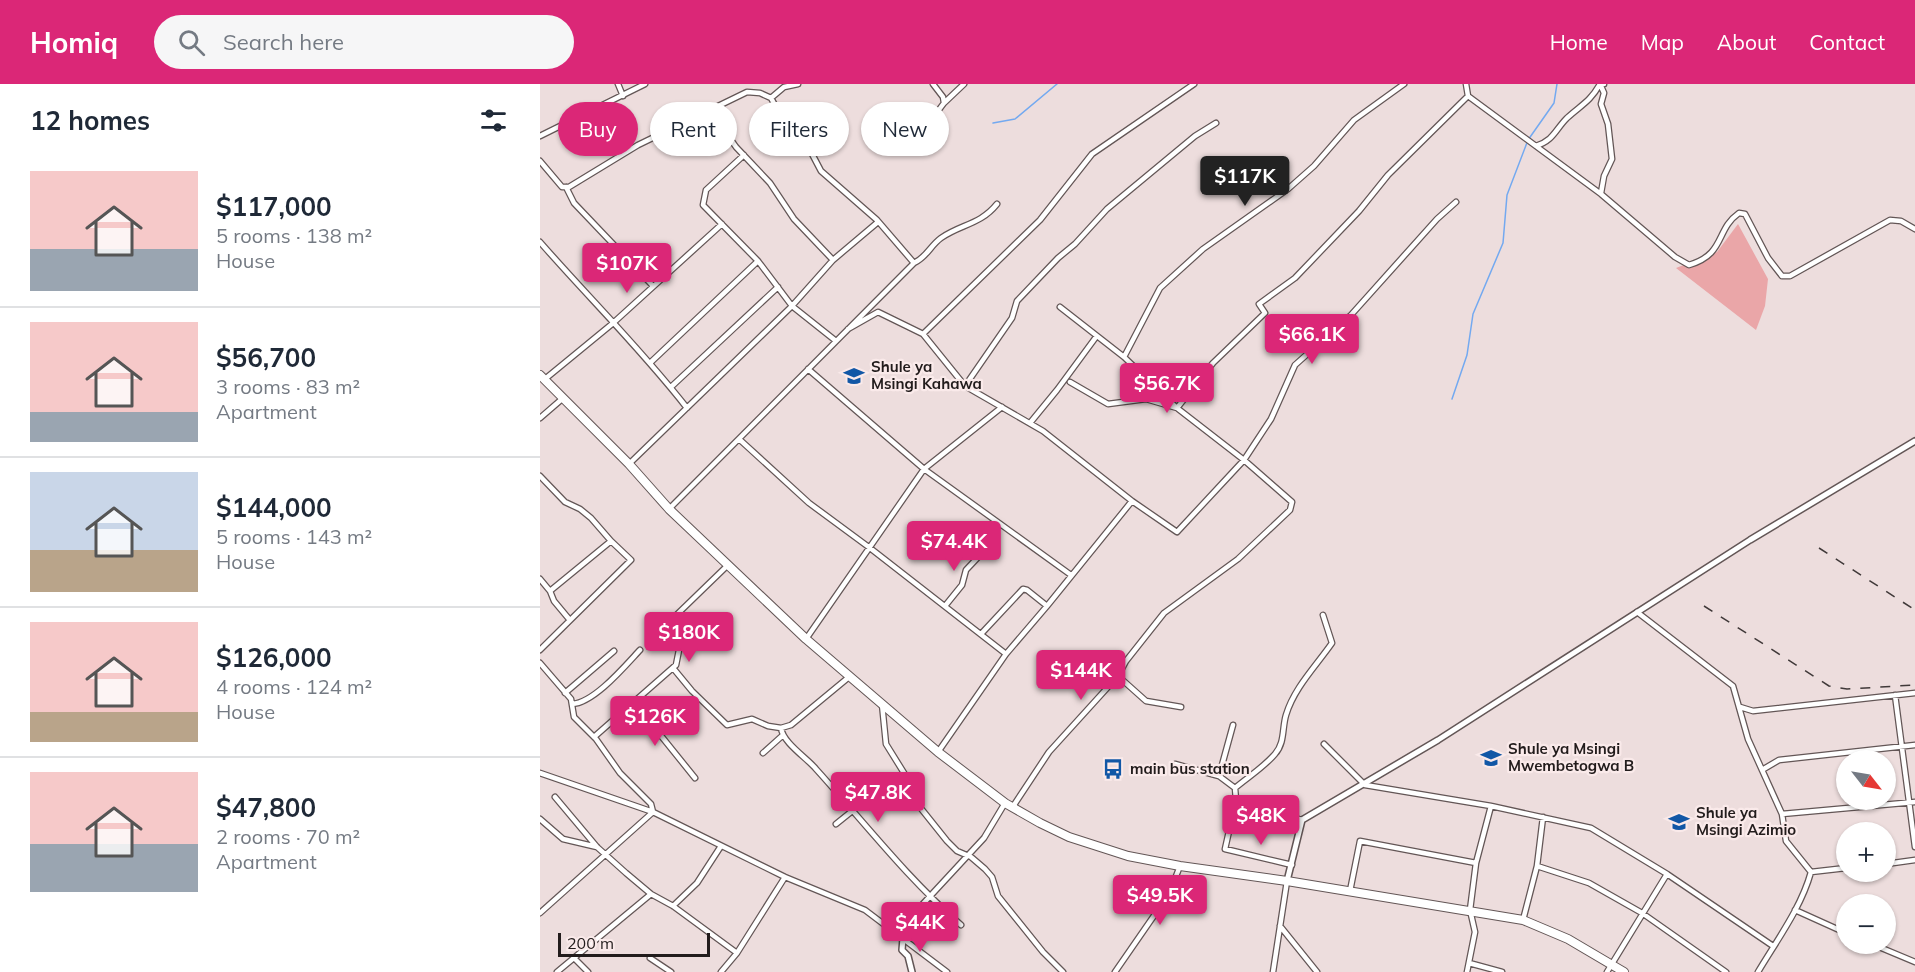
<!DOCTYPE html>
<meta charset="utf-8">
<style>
:root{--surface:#fff;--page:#f6f6f7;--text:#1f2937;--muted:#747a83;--line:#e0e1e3;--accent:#db2777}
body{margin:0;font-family:Mulish,sans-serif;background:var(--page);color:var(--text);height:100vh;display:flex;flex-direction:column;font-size:22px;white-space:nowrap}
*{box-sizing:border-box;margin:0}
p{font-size:20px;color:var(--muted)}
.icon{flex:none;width:33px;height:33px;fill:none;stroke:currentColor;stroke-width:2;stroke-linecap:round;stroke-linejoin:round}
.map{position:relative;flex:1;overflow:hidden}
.details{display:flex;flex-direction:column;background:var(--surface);width:540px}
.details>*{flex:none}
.top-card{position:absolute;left:18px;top:18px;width:570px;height:54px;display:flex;gap:12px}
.needle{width:39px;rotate:121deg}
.controls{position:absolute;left:1296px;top:666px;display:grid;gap:12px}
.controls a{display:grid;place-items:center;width:60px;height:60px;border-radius:50%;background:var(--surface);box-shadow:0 2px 4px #0004;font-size:30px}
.scale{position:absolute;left:18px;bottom:15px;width:152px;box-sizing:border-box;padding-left:6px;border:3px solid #221c1c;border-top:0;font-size:16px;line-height:21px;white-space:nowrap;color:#221c1c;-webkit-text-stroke:4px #faeaea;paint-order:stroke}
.price{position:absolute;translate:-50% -51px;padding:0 14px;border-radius:6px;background:var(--accent);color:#fff;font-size:20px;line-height:39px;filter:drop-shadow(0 2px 3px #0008)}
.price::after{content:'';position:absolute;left:50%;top:36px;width:18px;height:14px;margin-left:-9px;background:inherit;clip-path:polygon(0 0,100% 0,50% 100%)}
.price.active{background:#222;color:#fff}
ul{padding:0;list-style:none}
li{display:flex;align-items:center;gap:18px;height:150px;padding:0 30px}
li+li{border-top:2px solid var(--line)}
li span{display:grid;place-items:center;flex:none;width:168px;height:120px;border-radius:0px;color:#555}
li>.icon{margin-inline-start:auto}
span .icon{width:72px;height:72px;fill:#fffc;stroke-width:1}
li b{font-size:26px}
h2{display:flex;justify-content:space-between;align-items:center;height:72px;padding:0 30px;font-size:26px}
.chip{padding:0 21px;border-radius:27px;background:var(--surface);box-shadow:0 2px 4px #0004;font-size:21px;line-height:54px}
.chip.active{background:var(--accent);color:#fff}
header{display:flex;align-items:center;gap:36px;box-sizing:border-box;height:84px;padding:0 30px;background:var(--accent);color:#fff}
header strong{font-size:28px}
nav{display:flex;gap:33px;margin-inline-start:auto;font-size:21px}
.search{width:420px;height:54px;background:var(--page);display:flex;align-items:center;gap:15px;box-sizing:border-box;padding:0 21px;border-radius:33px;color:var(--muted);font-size:22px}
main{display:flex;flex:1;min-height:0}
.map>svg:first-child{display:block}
</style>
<header>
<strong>Homiq</strong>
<div class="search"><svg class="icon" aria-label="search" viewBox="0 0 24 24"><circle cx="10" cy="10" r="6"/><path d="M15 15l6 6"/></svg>Search here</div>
<nav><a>Home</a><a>Map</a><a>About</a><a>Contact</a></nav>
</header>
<main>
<section class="details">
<h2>12 homes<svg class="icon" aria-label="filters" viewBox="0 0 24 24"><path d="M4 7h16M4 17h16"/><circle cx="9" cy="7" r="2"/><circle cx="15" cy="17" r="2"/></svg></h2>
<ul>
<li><span style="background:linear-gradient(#f6c9c9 65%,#9aa5b1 0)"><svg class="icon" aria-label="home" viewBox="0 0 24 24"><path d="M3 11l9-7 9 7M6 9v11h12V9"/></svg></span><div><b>$117,000</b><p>5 rooms · 138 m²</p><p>House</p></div></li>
<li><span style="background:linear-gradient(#f6c9c9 75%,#9aa5b1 0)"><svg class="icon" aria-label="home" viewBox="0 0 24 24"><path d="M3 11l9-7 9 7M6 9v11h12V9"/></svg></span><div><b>$56,700</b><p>3 rooms · 83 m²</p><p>Apartment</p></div></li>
<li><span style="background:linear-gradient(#c9d6e8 65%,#b9a48a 0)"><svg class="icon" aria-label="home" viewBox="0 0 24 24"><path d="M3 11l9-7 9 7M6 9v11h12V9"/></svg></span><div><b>$144,000</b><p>5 rooms · 143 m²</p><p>House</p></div></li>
<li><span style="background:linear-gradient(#f6c9c9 75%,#b9a48a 0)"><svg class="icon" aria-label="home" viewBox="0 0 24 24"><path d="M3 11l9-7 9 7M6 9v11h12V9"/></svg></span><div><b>$126,000</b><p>4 rooms · 124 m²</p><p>House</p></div></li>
<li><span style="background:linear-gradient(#f6c9c9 60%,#9aa5b1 0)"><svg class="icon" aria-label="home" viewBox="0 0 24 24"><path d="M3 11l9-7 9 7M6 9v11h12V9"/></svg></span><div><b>$47,800</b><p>2 rooms · 70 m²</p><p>Apartment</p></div></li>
</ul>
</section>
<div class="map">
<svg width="1375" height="888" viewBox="0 0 1375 888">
<rect width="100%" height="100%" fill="#eddddd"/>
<!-- green -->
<path fill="#eaa6a8" d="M1198 140 1228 195 1225 222 1216 246 1136 184 1177 168Z"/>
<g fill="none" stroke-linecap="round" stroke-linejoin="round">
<!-- stream -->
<path stroke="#73a9f0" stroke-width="1.5" d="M453 39 475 35 517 0
M912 315 927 271 933 230 963 159 967 111 988 56 1014 19 1017 0"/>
<!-- minor casing -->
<g stroke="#635656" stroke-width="7">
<path id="minor" d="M78 0 83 12
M926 0 928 12 1061 110 1135 173 1149 181C1186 170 1175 146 1199 129L1205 130 1228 174 1242 192H1250L1350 136 1361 137 1375 145
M1060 0 1064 9 1061 20 1068 40 1072 75 1064 92 1061 109
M231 14 250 48 271 68 281 87 337 136 374 179C387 173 390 162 401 154 421 140 440 141 457 120
M404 19 424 0
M170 26 196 63 230 99 254 135 293 176
M391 43 395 31 404 19 403 13 393 0
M0 52 105 0
M996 62C1014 56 1015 46 1027 34 1041 21 1050 18 1060 0H1064
M204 71 166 106 163 121 218 177 252 222 296 257
M0 77 22 103H29L98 61 207 8 220 9 231 14 244 3 258 0
M26 103 34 119 113 202
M0 158C49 214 102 266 147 324
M520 223 584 273 637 324 704 376 752 418 750 426 698 475 624 529 586 577 578 592
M308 245 338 228 383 250 425 302 503 347 592 417 637 448 704 376 731 335 755 281 811 231 897 135 916 118
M383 250 500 136 552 70 654 0
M584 273 620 204 663 165 748 105 774 82 814 36 864 0
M111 278 218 177
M268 285 384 385 531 491
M5 295 72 240 182 140
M530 298 568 320 606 315 637 324 673 279 725 229 719 220 755 194 819 127 848 91 928 12
M425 302 472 234 477 217 518 174 535 160 567 125 655 52 676 39
M131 303 238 203
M0 334 22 315
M490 339 517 306 556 253
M199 355 269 419 330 464 466 570
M89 380 252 222 293 176 338 138
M0 392 25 418 40 425 51 434 71 457 10 507 0 495
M129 425 374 179
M10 507 14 517 29 535
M405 522 422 501 426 486 442 469
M1097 528 1193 602 1208 655 1242 730 1246 757 1271 788
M441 550 483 505 487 506 507 522
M266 555 384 385 462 323
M0 566 91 476 71 457
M0 579 31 615 34 633 56 655 80 689 111 720 113 728
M133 584 152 607 187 641 212 635 228 642 241 644 251 641 309 593
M25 609 74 567
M1355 611 1375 763
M93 617 155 694
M32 620C54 619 85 582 100 566
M342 620 346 660 369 697 371 712 407 757 417 767 431 773 445 785 452 793 458 812 503 868 523 888
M1200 623 1213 627 1375 609
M241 644C243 659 267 674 276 685 324 738 367 794 421 841
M54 653 136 581 139 566 123 552 124 543 188 481
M784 660 825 701 951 722 1051 744 1127 790 1233 862
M398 668 466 570 507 522 592 417
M223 669 242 652
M635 680 679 692 695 704 696 716 685 765 752 781
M1222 686 1239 676 1375 661
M0 689 113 728 245 793 325 826 407 888
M679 692 693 641
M695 704C708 693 724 683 735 670 745 659 742 644 746 631 754 604 776 582 792 559L783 531
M15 713 57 763 86 789 111 810 133 822 197 869
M696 716 762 736
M472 724 509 668 578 592 606 617 641 623
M1242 730 1375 718
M0 735 23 755 57 763
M296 740 337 707
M1346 780 1375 776
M997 782 1049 799 1102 829 1186 888
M1271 788 1306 784
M810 807 820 757 936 779
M133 822 157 799 181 762
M1255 826 1306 849
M0 829 113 728
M983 836 997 782 1003 733
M740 842 777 888
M356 849 444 754 465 719
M1332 860 1375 878
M110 874 131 888
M35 875 48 888
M929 879 962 888
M17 888 111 810
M181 888 197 869 245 793
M575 888 629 810 640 782
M733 888 747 797
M927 888 935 848 930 826 936 779 951 722
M1067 888 1127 790
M1218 888C1237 856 1261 824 1271 788"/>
</g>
<!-- tertiary casing -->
<g stroke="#635656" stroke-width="8">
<path id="tertiary" d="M747 797 762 736 898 656 1210 456 1375 357
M363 854 362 866 368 872 372 888"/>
</g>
<!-- trunk casing -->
<g stroke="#635656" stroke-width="10">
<path id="trunk" d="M0 291 89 380 129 425 266 555 398 668 465 719 500 739 529 753 588 772 640 782 747 797 983 836 1028 855 1084 888"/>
</g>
<!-- minor -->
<use href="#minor" stroke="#fff" stroke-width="4.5"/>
<!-- tertiary -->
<use href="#tertiary" stroke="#fff" stroke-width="5"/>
<!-- trunk -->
<use href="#trunk" stroke="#fff" stroke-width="8"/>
<!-- rail -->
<path stroke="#403939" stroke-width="1.5" stroke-dasharray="10 10" stroke-linecap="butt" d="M1279 464 1375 526
M1164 522 1289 602 1307 605 1375 601"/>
</g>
<!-- icons -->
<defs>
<g id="school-bare" transform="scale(1.62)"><path d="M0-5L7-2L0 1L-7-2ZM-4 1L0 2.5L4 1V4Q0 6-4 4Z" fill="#1157a6" stroke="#faeaea" stroke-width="2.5" paint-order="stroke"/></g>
<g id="bus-bare" transform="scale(1.62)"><path d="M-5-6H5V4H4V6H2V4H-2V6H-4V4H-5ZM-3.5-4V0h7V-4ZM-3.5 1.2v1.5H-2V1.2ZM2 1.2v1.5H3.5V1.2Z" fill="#1157a6" stroke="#faeaea" stroke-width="2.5" paint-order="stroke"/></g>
</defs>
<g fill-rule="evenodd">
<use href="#school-bare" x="314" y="292"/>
<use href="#school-bare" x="951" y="674"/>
<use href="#bus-bare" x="573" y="685"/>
<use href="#school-bare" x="1139" y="738"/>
</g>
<g text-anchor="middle" stroke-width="4.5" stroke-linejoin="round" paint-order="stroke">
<!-- poi labels -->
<g font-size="15" font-weight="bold" fill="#221c1c" stroke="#faeaea" text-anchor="start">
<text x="331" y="288">Shule ya<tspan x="331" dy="17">Msingi Kahawa</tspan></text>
<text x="968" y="670">Shule ya Msingi<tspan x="968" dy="17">Mwembetogwa B</tspan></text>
<text x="590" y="690">main bus station</text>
<text x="1156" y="734">Shule ya<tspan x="1156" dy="17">Msingi Azimio</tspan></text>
</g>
</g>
</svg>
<div class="controls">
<a><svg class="needle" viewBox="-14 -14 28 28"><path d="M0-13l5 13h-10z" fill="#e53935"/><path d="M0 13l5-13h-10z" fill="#747a83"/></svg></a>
<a>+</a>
<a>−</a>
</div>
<div class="scale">200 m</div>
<b class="price active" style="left:705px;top:123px">$117K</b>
<b class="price" style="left:87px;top:210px">$107K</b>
<b class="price" style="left:772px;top:281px">$66.1K</b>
<b class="price" style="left:627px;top:330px">$56.7K</b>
<b class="price" style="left:414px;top:488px">$74.4K</b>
<b class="price" style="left:149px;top:579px">$180K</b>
<b class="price" style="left:541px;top:617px">$144K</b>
<b class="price" style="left:115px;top:663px">$126K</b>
<b class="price" style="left:338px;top:739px">$47.8K</b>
<b class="price" style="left:721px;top:762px">$48K</b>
<b class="price" style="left:620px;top:842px">$49.5K</b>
<b class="price" style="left:380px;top:869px">$44K</b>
<div class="top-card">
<a class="chip active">Buy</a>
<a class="chip">Rent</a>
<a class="chip">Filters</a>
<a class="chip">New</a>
</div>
</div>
</main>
